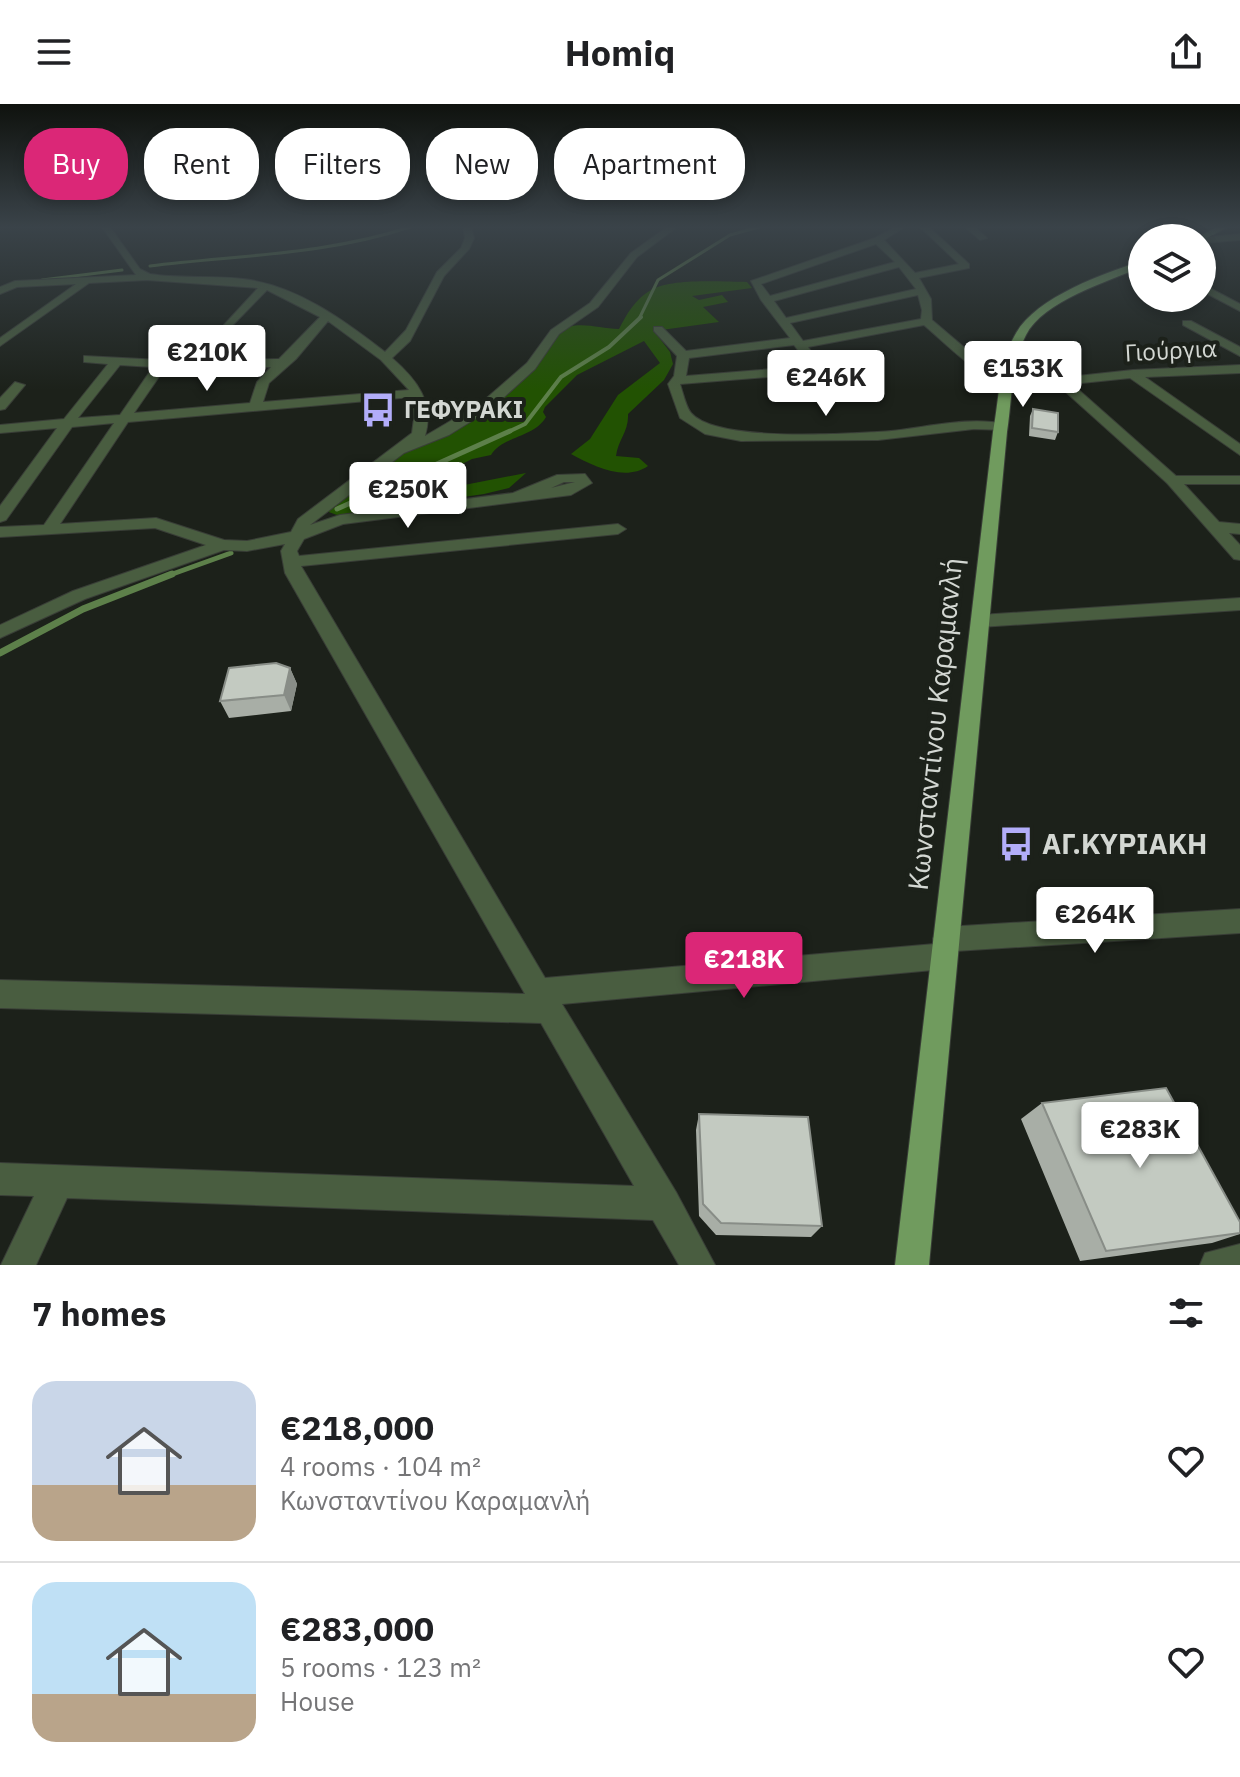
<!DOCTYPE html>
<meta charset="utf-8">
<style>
:root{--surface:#fff;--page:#f6f6f6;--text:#202124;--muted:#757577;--line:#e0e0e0;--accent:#db2777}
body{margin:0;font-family:"IBM Plex Sans",sans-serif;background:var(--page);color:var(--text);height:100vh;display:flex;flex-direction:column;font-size:30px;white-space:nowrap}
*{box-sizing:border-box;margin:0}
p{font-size:26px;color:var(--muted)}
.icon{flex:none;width:44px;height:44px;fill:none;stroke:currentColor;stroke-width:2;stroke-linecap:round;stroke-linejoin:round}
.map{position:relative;height:1161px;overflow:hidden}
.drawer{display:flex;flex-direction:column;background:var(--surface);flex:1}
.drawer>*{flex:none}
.hud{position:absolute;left:24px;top:24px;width:800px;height:72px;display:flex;gap:16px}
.fabs{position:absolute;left:1128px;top:120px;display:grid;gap:16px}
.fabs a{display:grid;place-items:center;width:88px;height:88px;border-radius:50%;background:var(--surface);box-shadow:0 4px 12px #0003;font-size:40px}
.price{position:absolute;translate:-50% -68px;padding:0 18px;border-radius:8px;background:#fff;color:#222;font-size:26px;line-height:52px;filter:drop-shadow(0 2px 4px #0008)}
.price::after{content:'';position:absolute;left:50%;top:48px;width:24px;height:18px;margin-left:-12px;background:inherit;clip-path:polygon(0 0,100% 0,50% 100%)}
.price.selected{background:var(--accent);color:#fff}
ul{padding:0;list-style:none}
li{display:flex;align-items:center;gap:24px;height:200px;padding:0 32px}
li+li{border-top:2px solid var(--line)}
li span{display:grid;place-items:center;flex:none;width:224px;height:160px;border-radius:24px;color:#555}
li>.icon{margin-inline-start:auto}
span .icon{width:96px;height:96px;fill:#fffc;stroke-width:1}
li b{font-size:34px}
h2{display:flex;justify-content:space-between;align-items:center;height:96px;padding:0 32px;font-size:34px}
.tag{padding:0 28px;border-radius:32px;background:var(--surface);box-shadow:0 4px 12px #0003;font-size:28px;line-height:72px}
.tag.selected{background:var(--accent);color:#fff}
header{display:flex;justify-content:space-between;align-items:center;height:104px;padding:0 32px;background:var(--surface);font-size:36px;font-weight:800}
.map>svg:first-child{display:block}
</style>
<header><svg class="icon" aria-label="menu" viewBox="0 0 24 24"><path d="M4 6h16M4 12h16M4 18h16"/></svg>Homiq<svg class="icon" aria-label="share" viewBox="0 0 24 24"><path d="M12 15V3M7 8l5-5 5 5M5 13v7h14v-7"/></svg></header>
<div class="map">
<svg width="1240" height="1161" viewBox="0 0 1240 1161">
<rect width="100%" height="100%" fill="#1c211a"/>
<!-- forest -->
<path fill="#225202" d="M747 178 752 184 692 192 699 196 722 191 728 198 703 203 719 218 654 227 670 248 673 260 664 276 628 310C629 327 618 336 616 352L639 354 648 362C625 378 593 362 571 350L590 335 618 291 660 259 644 237 577 271 545 303 543 308 546 313C534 334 502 332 491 351L472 355 403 390 408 392 526 369 509 384 484 390 337 411 326 407 399 350 489 303 557 228C578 215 597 225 619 225 626 211 636 194 651 186 672 174 723 178 747 178Z"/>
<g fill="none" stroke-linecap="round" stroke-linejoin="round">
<!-- stream-far3 -->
<path stroke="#5d804a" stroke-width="3" d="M150 162C238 151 325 151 410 123
M42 176 122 166
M639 215 658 176 730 131 759 123"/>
<!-- stream-far2 -->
<path stroke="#5d804a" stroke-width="4" d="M506 329 525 320 561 273 609 243 641 213"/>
<!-- stream-far1 -->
<path stroke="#5d804a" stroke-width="5" d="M337 405 510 327
M167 472 231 449"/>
<!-- stream -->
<path stroke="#5d804a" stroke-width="7" d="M0 549 83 505 172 470"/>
<!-- minor casing -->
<g stroke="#393e37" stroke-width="2">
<path id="minor" d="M102 123H110L140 165 150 170C181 175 212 171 243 175 296 181 344 216 385 248L406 226 437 168 461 144 465 134 463 123H471L474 134 469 145 444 172 410 237 392 254C416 275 435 298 425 332L481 299 527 259 551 226 590 199 631 149 667 123H677L637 153 598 203 559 230 535 265 491 305 449 331 404 349 310 421 340 411 513 389 557 371 585 370 592 379 571 391 343 420 304 435 297 447 299 452 618 420 626 425 618 430 301 462 545 874 935 840 933 835 937 826 946 823 1240 805V829L955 847 957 852 953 861 944 865 562 900 676 1088 715 1161H679L653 1116 67 1094 36 1161H1L34 1092 0 1091V1059L634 1082 541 919 0 904V876L525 890 285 469 281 447 285 440 247 447 224 446 85 495 0 534V521L73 487 206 441 155 424 0 433V423L44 421 114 319 72 323 6 416 0 418V402L57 324 0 329V321L64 315 108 260 84 258V252L161 256 279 255 320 213 267 186 227 227 221 224 223 222 258 184 147 176 89 179 0 242V234L76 180 17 183 0 190V183L15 177 136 171ZM328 217 381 256 409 286 263 298 269 279 296 255ZM120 261 153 263 120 311 78 314ZM271 263 257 278 250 299 134 309 165 264ZM412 293 414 314 412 329 298 415 291 428 247 437 224 436 156 414 60 420 128 318ZM564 378H575L551 384Z
M895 123H905L884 136 915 169 959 160 920 123H929L969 160V164L919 174 931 195 932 216 986 262 1004 272 1020 274 1040 276 1133 266 1240 261V269L1145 273 1240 340V351L1130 274 1072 280 1176 372H1240V380H1184L1219 418 1240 420V430L1229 429 1240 441V456L1234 455 1167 379 1059 282C991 289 971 262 924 221L808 243 824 265 818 269 680 280C683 289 686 303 691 309 716 338 839 330 877 328 920 326 964 311 1006 320V326L974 325 878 336 741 337 705 330 680 314 668 280 674 272 677 252 654 227V223H662L686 247 790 234 761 196 751 177 875 134ZM876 140 895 158 770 192 761 180ZM899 163 916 185 786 214 774 197ZM918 191 922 206 921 215 803 237 790 219ZM794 241 810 262 686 272 689 254Z
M965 123H975L987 134 980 136Z
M1240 130V136L1202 139V134H1199Z
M1202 180 1240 200V207L1202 187Z
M1183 217H1191L1240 243V252L1183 221Z
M15 278 25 281 5 305 0 306V294Z
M1240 494V506L980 523 971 517 980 511Z
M1240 1140V1161H1200L1205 1149Z"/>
</g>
<!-- major casing -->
<g stroke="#393e37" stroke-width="2">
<path id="major" d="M1217 123H1228L1203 136 1196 134Z
M1142 157V163C1109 177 1043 197 1026 231 1011 259 1012 297 1007 328L929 1161H895L993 328C999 297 999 259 1015 231 1034 194 1104 169 1142 157Z"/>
</g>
<!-- minor -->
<use href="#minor" fill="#495d40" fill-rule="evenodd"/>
<!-- major -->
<use href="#major" fill="#709b5e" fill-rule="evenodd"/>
</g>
<!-- wall -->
<path fill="#a8aea6" d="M1033 305 1058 328 1055 336 1029 332 1030 312Z
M290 564 297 580 291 607 229 614 220 597Z
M1042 999 1240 1118V1130L1212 1139 1080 1157 1021 1015Z
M699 1010 822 1122 811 1133 716 1131 699 1112 696 1026Z"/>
<!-- shaded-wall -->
<path fill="#888d87" d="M290 564 297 580 291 607 284 591Z"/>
<!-- building -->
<path fill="#c3cac1" stroke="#888d87" stroke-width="2" d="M1033 305 1058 309V328L1032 324Z
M276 559 290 564 284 591 220 597 229 564Z
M1166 984 1240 1118V1129L1106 1147 1042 999Z
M699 1010 808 1013 822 1122 721 1119 703 1100Z"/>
<!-- sky -->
<linearGradient id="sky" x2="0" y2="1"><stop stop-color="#0f120e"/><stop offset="0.43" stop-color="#3a4349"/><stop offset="1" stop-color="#3a4349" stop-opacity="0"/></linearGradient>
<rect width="1240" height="286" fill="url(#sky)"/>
<!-- icons -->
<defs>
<g id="bus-bare" transform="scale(2.76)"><path d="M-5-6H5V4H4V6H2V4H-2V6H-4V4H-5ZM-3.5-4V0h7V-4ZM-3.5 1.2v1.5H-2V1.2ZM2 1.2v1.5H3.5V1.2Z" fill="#b2adf9" stroke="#1c211a" stroke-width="2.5" paint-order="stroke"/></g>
</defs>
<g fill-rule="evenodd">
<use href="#bus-bare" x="378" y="306"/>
<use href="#bus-bare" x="1016" y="740"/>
</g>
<g text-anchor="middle" stroke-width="8" stroke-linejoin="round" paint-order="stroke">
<!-- far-street labels -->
<g font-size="24" fill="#d3d7d2" stroke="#1c211a">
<text transform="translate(1171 247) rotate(-3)" y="8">Γιούργια</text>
</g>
<!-- far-poi labels -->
<g font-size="24" font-weight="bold" fill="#d3d7d2" stroke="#1c211a" text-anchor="start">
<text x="404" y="314">ΓΕΦΥΡΑΚΙ</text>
</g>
<!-- street labels -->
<g font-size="28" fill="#d3d7d2" stroke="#1c211a">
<text transform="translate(935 620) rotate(-84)" y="10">Κωνσταντίνου Καραμανλή</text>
</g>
<!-- poi labels -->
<g font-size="28" font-weight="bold" fill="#d3d7d2" stroke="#1c211a" text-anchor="start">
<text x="1042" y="750">ΑΓ.ΚΥΡΙΑΚΗ</text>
</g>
</g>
</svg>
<div class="fabs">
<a><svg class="icon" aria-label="layers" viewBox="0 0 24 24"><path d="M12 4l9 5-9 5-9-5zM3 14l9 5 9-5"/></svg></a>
</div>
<b class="price" style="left:207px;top:289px">€210K</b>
<b class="price" style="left:1023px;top:305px">€153K</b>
<b class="price" style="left:826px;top:314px">€246K</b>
<b class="price" style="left:408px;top:426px">€250K</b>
<b class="price" style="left:1095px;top:851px">€264K</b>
<b class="price selected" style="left:744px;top:896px">€218K</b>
<b class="price" style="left:1140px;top:1066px">€283K</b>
<div class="hud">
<a class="tag selected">Buy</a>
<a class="tag">Rent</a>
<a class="tag">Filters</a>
<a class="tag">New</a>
<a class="tag">Apartment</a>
</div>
</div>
<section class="drawer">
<h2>7 homes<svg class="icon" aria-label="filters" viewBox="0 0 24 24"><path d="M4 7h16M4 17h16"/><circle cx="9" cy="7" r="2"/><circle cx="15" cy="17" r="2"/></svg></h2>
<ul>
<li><span style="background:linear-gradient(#c9d6e8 65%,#b9a48a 0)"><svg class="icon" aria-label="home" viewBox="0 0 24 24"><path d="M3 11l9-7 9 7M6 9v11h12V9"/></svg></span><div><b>€218,000</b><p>4 rooms · 104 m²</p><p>Κωνσταντίνου Καραμανλή</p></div><svg class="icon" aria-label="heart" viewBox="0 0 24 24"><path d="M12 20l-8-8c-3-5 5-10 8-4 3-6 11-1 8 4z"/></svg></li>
<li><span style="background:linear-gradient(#bfe0f5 70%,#b9a48a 0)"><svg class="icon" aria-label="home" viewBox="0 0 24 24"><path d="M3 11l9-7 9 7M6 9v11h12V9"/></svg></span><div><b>€283,000</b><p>5 rooms · 123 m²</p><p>House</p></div><svg class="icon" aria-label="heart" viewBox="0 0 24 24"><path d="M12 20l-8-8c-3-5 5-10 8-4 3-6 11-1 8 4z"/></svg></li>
</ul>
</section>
